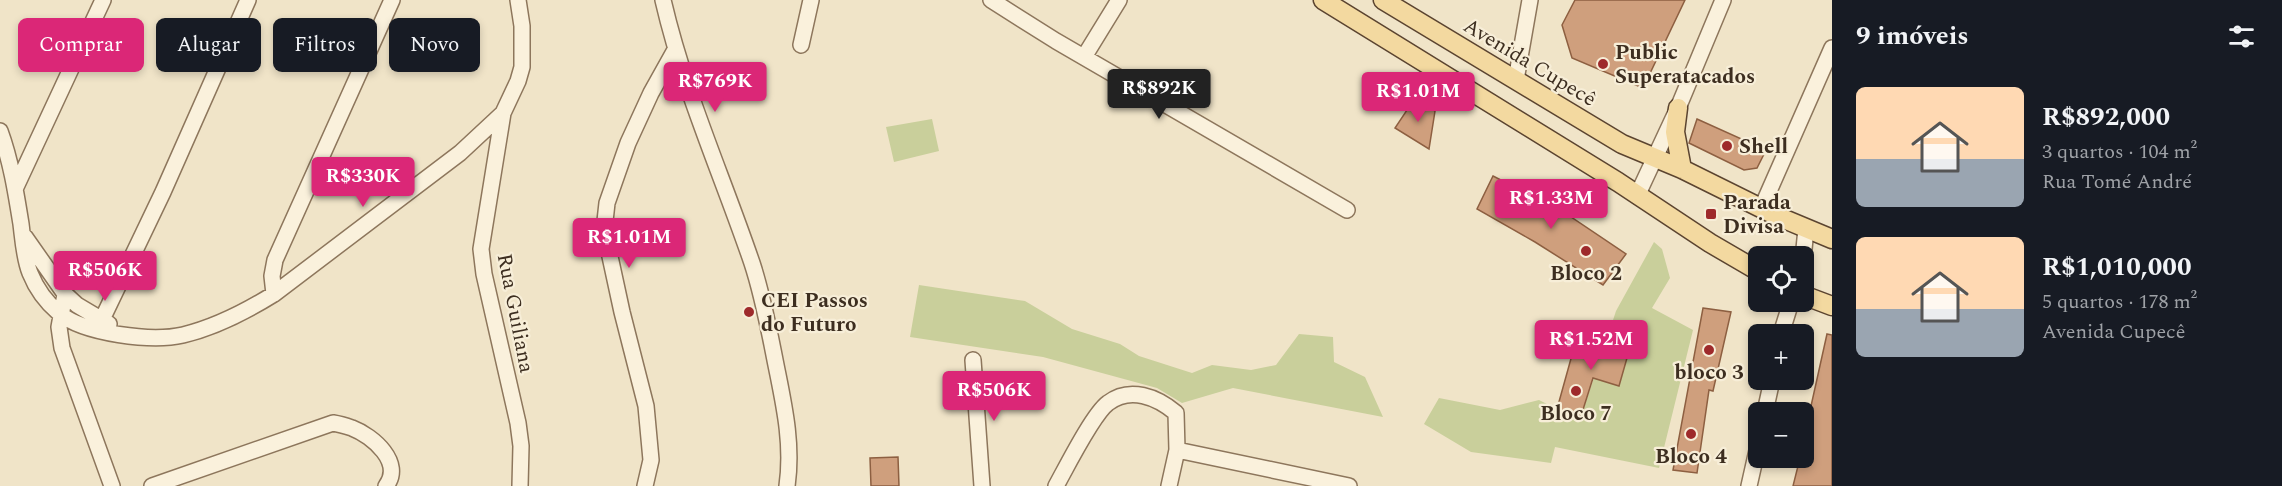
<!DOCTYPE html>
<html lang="pt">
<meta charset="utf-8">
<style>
:root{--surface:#171b24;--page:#20242c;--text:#f1f3f6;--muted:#9ea1a6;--accent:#db2777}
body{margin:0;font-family:Spectral,serif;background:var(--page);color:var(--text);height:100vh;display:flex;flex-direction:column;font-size:22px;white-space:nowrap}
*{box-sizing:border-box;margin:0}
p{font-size:20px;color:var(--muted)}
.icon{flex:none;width:33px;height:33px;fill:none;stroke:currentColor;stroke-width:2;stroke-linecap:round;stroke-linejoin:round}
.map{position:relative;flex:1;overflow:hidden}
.panel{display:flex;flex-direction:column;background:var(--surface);width:450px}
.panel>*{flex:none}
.hud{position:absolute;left:18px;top:18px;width:570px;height:54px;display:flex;gap:12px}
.controls{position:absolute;left:1748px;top:246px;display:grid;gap:12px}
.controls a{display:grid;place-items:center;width:66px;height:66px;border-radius:9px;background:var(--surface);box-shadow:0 3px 9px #0003;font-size:30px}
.price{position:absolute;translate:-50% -51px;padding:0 14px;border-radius:6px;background:var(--accent);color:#fff;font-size:20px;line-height:39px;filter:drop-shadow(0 2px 3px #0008)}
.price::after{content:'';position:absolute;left:50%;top:36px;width:18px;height:14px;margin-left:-9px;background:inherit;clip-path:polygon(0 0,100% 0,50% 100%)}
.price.selected{background:#222;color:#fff}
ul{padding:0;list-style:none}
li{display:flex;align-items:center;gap:18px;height:150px;padding:0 24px}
li span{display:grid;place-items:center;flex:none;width:168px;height:120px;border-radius:9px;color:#555}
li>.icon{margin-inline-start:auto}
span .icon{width:72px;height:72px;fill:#fffc;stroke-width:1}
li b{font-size:26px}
h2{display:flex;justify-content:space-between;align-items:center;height:72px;padding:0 24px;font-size:26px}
.pill{padding:0 21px;border-radius:9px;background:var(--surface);box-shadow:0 3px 9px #0003;font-size:21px;line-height:54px}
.pill.selected{background:var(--accent);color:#fff}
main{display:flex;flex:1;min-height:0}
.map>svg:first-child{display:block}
</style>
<main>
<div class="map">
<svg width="1832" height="486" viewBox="0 0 1832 486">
<rect width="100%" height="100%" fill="#f0e4c8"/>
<!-- green -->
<path fill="#c9cf9b" d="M932 119 939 151 894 162 886 127Z
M1654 242 1662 249 1670 278 1652 308 1693 330 1659 468 1555 447 1551 463 1471 452 1424 424 1439 398 1500 410 1539 400 1557 409 1581 417 1616 311Z
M919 285 1025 301 1072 329 1120 344 1139 356 1192 373 1212 365 1251 370 1276 365 1299 334 1333 337 1334 362 1365 377 1383 417 1233 388 1182 403 1157 388 1043 357 910 337Z"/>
<!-- building -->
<path fill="#cf9f7d" stroke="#8d5f41" stroke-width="1.5" d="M1575 0H1685L1643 88 1572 58 1562 25Z
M1415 98 1435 111 1429 149 1395 128Z
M1697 119 1766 150 1757 168 1744 170 1689 143Z
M1493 176 1565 213 1626 254 1603 285 1535 242 1477 209Z
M1703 308 1731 312 1713 391 1709 390 1697 473 1673 470Z
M1827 334 1832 335V486H1793L1800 458H1803V442Z
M1577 337 1613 346 1615 339 1631 344 1619 386 1593 378 1581 416 1557 409Z
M898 457 899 486H871L870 458Z"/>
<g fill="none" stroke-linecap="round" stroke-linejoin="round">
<!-- minor casing -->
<g stroke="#8d765c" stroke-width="18">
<path id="minor" d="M663 0C684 91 722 175 752 263 763 296 769 330 776 365 784 405 793 444 787 486
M991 0 1056 41 1347 210
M801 45 811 0
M1084 57 1119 0
M1516 80 1530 0
M503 113 481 249 484 274 518 423 521 446 520 486
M0 131C11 161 16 193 21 224 23 240 24 258 30 273 36 288 47 303 59 313 84 334 152 342 183 335 216 327 245 312 274 294L460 153 503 113 518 81 522 67V26L518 0
M15 189 103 0
M1637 196 1678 108 1723 0
M1762 207 1832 48
M25 237 65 294 77 305 109 324
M1803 259 1806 229
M65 294 59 327 62 348 112 486
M274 294 272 276 275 260 392 0
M97 330 163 192 248 0
M1781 334 1791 302
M973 360 982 486
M1765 412 1772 380
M1177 450 1349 486
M152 486 333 423C339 424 346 426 352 428 373 436 404 463 386 486
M645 486 651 460 646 406 622 312 606 238 605 221 607 203 628 143 651 93 675 50
M1056 486C1066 468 1093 414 1108 403 1130 386 1157 397 1176 413L1177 450 1169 486
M1749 486 1758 446"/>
</g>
<!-- major casing -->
<g stroke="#5b4430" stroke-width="21">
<path id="major" d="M1323 0 1618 182 1710 243 1758 271
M1383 0 1622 144 1682 169 1777 216 1832 239
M1678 108 1675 132 1682 169
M1803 295 1832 306"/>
</g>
<!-- minor -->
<use href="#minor" stroke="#faf1dc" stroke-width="15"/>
<!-- major -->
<use href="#major" stroke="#f3d9a0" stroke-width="18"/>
</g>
<!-- markers -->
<g fill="#9e2a2b" stroke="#f7eed8" stroke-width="2">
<circle cx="1603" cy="64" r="6"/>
<circle cx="1727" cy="146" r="6"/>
<rect x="1705" y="208" width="12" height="12" rx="3"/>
<circle cx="1586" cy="251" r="6"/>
<circle cx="749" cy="312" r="6"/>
<circle cx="1709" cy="350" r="6"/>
<circle cx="1576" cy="391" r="6"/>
<circle cx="1691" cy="434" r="6"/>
</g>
<g text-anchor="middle" stroke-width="4.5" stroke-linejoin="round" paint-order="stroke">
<!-- poi labels -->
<g font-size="21" font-weight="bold" fill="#3d2e20" stroke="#f7eed8" text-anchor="start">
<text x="1615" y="59">Public<tspan x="1615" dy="24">Superatacados</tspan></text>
<text x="1739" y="153">Shell</text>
<text x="1723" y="209">Parada<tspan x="1723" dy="24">Divisa</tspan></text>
<text x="1586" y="280" text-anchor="middle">Bloco 2</text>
<text x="761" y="307">CEI Passos<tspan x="761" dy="24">do Futuro</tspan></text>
<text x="1709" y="379" text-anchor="middle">bloco 3</text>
<text x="1576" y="420" text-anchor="middle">Bloco 7</text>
<text x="1691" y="463" text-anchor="middle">Bloco 4</text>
</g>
<!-- street labels -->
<g font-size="21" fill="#3d2e20" stroke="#f7eed8">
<text transform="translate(1530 62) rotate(31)" y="7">Avenida Cupecê</text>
<text transform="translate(516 313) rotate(79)" y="7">Rua Guiliana</text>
</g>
</g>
</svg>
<div class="controls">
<a><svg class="icon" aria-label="locate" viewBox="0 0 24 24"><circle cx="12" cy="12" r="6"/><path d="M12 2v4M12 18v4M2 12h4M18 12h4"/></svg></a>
<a>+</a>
<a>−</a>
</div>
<b class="price" style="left:715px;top:113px">R$769K</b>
<b class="price selected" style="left:1159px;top:120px">R$892K</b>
<b class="price" style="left:1418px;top:123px">R$1.01M</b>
<b class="price" style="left:363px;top:208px">R$330K</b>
<b class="price" style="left:1551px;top:230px">R$1.33M</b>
<b class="price" style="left:629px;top:269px">R$1.01M</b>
<b class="price" style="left:105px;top:302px">R$506K</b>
<b class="price" style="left:1591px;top:371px">R$1.52M</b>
<b class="price" style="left:994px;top:422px">R$506K</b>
<div class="hud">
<a class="pill selected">Comprar</a>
<a class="pill">Alugar</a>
<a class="pill">Filtros</a>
<a class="pill">Novo</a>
</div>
</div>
<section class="panel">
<h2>9 imóveis<svg class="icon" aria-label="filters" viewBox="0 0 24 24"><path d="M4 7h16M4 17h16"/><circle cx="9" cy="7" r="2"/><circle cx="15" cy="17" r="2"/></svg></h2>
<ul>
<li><span style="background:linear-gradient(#ffd9b3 60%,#9aa5b1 0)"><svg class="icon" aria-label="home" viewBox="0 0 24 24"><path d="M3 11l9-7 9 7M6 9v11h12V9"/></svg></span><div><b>R$892,000</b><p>3 quartos · 104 m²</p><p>Rua Tomé André</p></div></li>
<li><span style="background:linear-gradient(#ffd9b3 60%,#9aa5b1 0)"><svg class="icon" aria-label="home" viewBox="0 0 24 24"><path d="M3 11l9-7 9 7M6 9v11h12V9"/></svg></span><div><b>R$1,010,000</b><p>5 quartos · 178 m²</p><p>Avenida Cupecê</p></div></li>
</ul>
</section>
</main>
